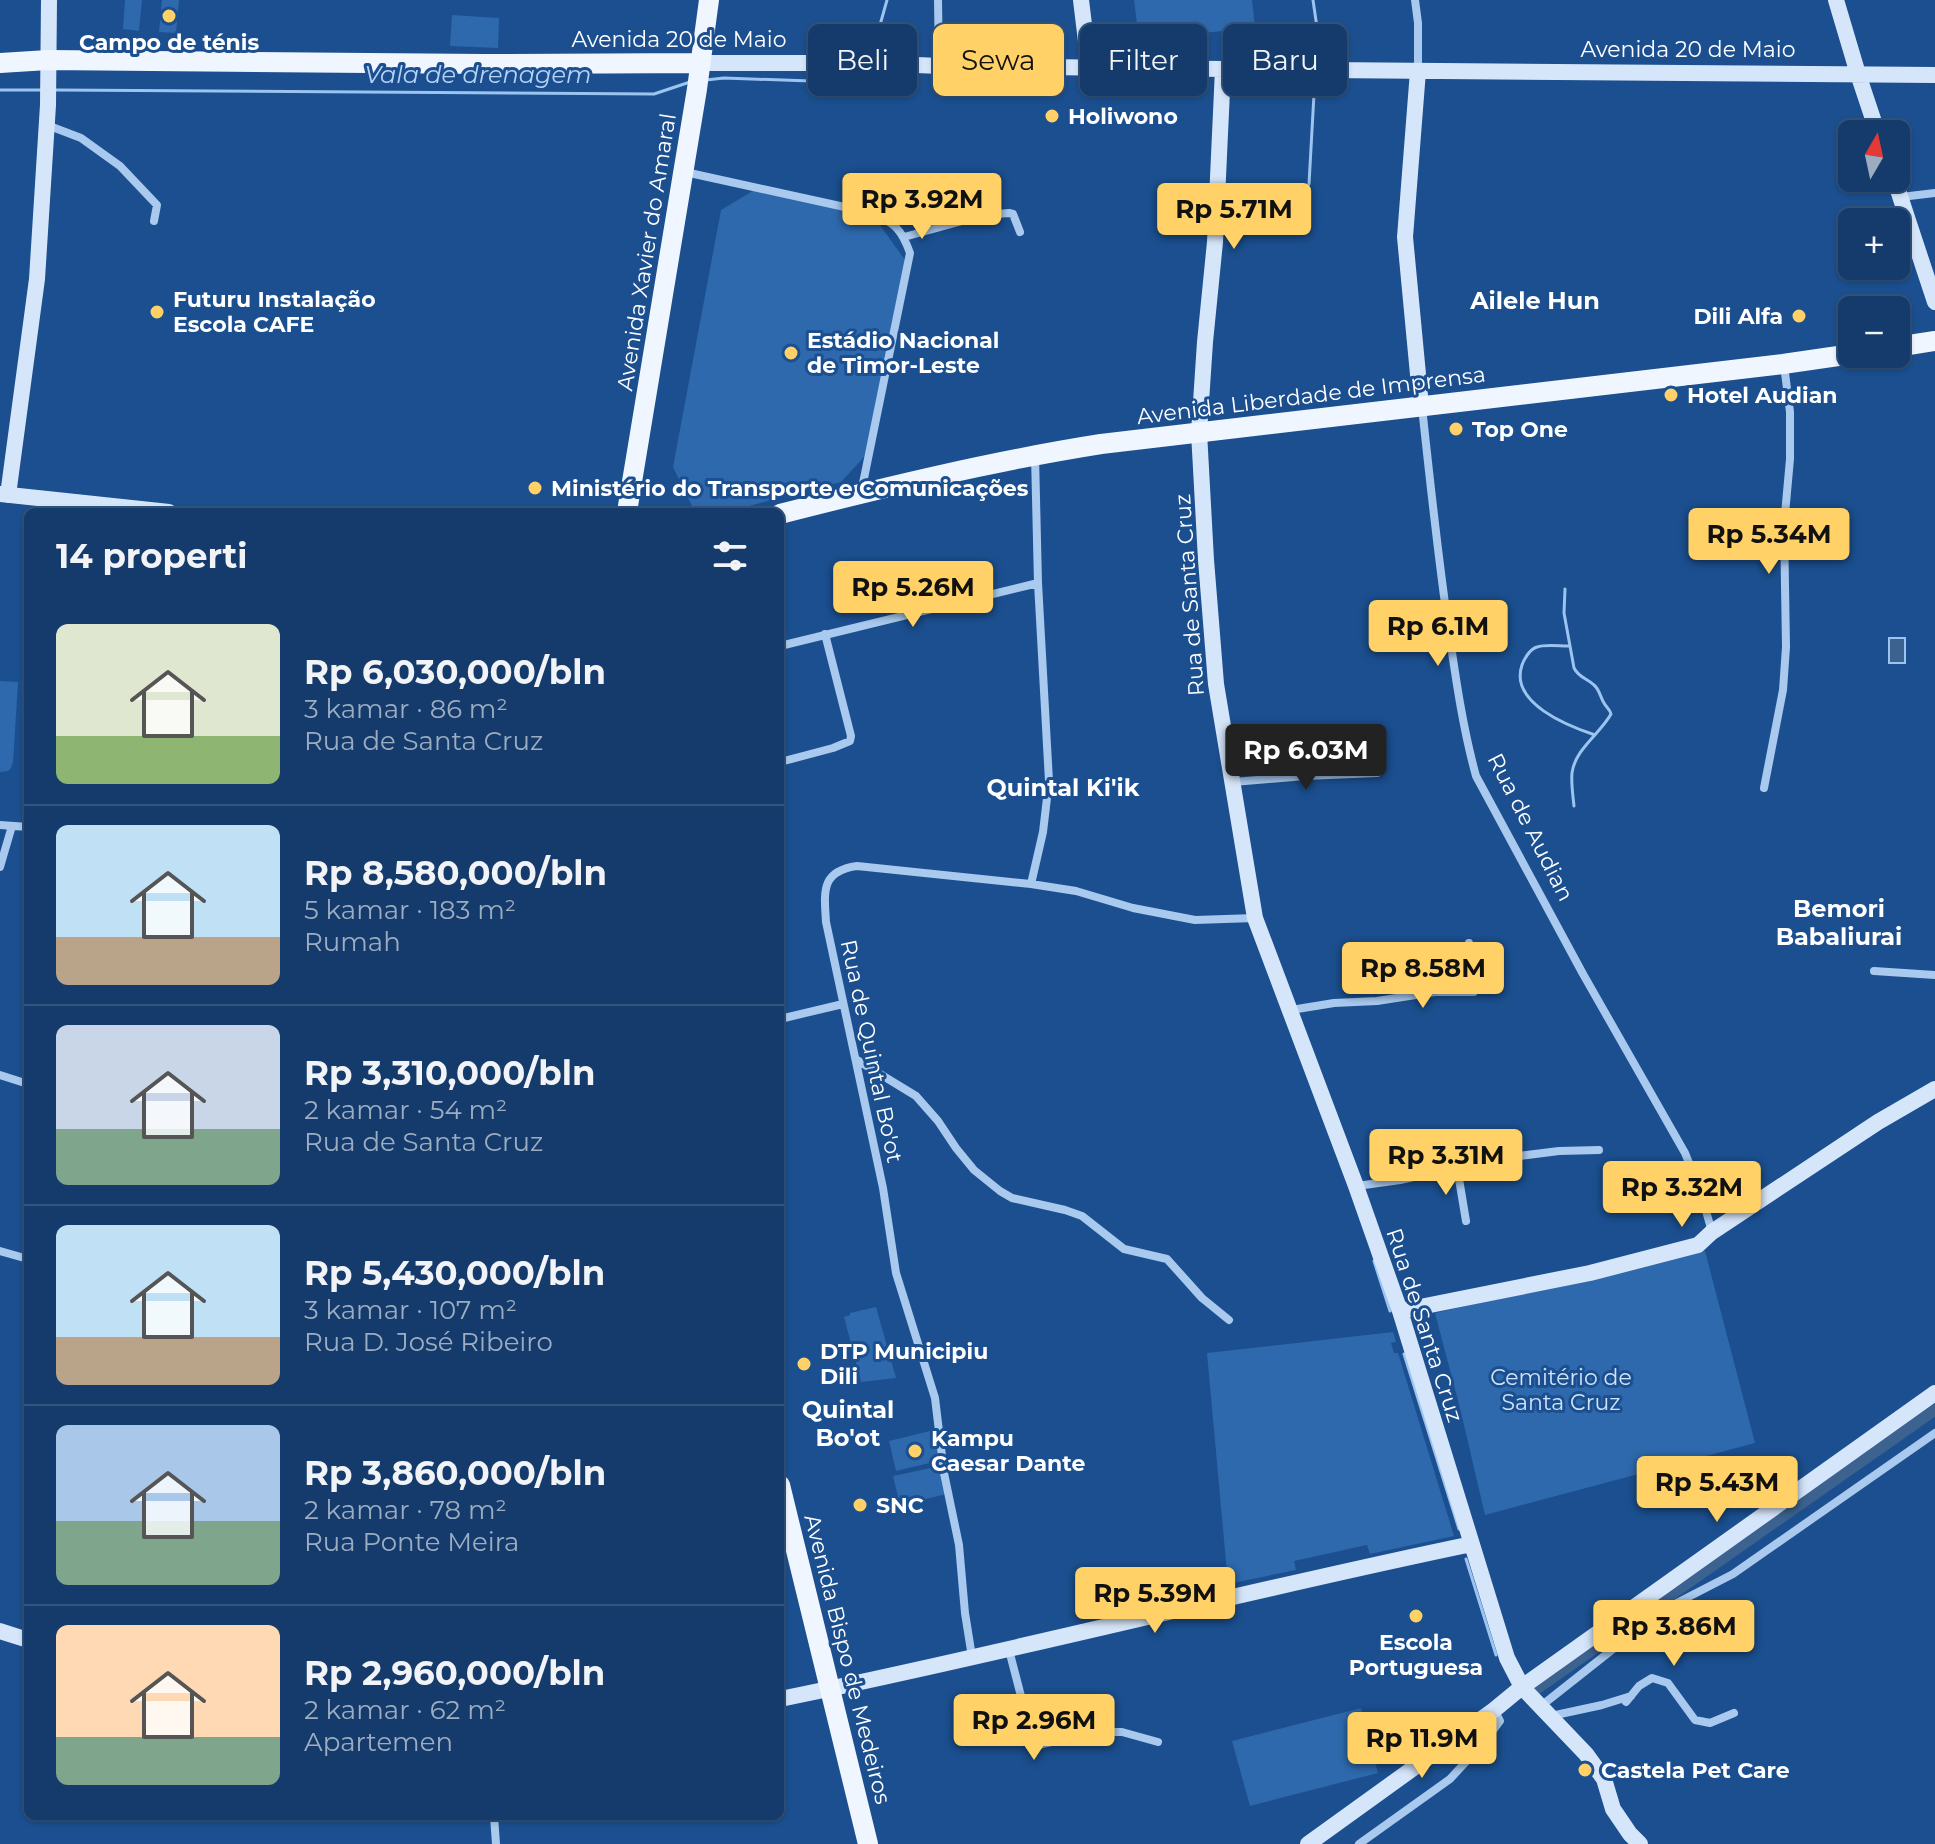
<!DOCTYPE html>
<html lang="id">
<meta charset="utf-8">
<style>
:root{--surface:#143b6b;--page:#214673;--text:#f1f3f6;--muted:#9dadc1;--line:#33557e;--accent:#ffd166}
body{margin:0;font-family:Montserrat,sans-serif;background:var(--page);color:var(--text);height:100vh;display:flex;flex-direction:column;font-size:30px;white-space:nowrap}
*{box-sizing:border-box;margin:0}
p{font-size:26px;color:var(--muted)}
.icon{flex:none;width:44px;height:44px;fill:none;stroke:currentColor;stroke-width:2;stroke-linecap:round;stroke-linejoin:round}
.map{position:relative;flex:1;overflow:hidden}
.details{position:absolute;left:24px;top:508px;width:760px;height:1312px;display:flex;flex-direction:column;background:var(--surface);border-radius:12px;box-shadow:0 2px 6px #0004,0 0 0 2px var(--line)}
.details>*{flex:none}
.top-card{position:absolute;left:808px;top:24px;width:760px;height:72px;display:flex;gap:16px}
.needle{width:52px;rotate:9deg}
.tools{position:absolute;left:1838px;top:120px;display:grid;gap:16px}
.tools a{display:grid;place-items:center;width:72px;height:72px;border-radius:12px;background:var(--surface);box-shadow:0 2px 6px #0004,0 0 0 2px var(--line);font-size:40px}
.price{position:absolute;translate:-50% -68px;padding:0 18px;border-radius:8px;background:var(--accent);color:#111;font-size:26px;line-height:52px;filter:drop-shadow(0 2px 4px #0008)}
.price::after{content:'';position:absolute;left:50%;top:48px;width:24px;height:18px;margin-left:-12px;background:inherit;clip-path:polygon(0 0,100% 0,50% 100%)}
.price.on{background:#222;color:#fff}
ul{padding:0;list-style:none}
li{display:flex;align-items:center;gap:24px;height:200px;padding:0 32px}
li+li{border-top:2px solid var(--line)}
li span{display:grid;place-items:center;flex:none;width:224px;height:160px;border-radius:12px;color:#555}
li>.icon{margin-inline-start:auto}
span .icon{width:96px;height:96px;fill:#fffc;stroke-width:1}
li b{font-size:34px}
h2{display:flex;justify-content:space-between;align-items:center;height:96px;padding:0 32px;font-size:34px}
.pill{padding:0 28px;border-radius:12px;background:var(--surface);box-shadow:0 2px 6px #0004,0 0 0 2px var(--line);font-size:28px;line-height:72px}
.pill.on{background:var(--accent);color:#111}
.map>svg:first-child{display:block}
</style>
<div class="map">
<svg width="1935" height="1844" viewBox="0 0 1935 1844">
<rect width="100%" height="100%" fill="#1b4f8f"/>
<!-- green -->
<path fill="#2e69ad" d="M125 0H142L139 31 123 29Z
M162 0H179L176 33 159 32Z
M1134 0H1252L1255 28 1139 39Z
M452 15 499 18 498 48 450 46Z
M756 189 874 217 905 260 893 335 864 457 841 482 726 512H695L673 467 721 210Z
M0 681 18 682 13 762 11 768 8 771 0 772Z
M1705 1251 1755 1443 1485 1515 1460 1408 1435 1313Z
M876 1307 896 1378 861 1382 844 1317 850 1315V1313Z
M1393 1332 1396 1342 1391 1343 1394 1353H1398L1454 1536 1370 1554 1367 1545 1294 1561 1296 1570 1228 1584 1207 1353Z
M934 1430 942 1460 896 1471 889 1441Z
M940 1466 947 1494 900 1505 893 1476Z
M1361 1708 1378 1773 1250 1806 1232 1741Z"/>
<!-- water -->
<path fill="#3c6290" stroke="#9cc4f0" stroke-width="2" d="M1889 638H1905V663H1889Z"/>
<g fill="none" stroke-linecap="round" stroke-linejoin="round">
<!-- stream -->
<path stroke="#9cc4f0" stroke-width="3" d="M1313 0 1321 55 1318 65
M871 57 887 0
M706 80 724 78 867 83 869 68
M0 90H44
M56 90 654 94 690 82
M1309 184 1315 76
M1565 589 1564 613 1574 668C1579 678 1587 678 1594 685 1600 690 1600 697 1604 703 1606 707 1610 709 1611 714 1600 734 1575 749 1572 773 1571 784 1573 796 1574 806
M1568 646C1559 646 1545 644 1537 647 1530 649 1524 659 1522 665 1509 703 1568 726 1595 735
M1374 1261 1390 1311
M1404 1354 1459 1529
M1466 1559 1496 1655"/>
<!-- canal -->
<path stroke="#3c6290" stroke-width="11" d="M1534 1691 1935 1410"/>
<!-- street -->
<path stroke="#a9c9ee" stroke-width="8" d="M938 0 939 66
M1415 0 1418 23V71
M47 125 81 138 120 166 157 205 154 221
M685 172 872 213C894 222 902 230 910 253L861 493
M1901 197 1935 193
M904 237 984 215 1009 213 1013 214 1020 232
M1422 407C1430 482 1438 557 1449 632 1456 680 1463 729 1476 776L1583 974 1685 1153 1700 1190 1712 1232
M780 646 1038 583
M780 762 833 748 850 741 851 736 825 634
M1233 782 1305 776 1377 773
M1764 788 1783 690 1786 647 1784 525 1790 459V412L1784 365
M0 825 28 827
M0 867 12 826
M1031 884 1043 832 1049 781 1038 583 1035 455
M1874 971 1935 975
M1291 1010 1334 1003 1377 1001 1435 992H1474L1478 987 1469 943
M780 1019 843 1004
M857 1060 916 1096 938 1121 956 1148 974 1170 1000 1191 1012 1198 1065 1210 1082 1216 1124 1249 1167 1259 1202 1298 1229 1320
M0 1075 28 1084
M1457 1167 1466 1221
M1357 1186 1400 1180 1495 1159 1559 1151 1599 1150
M0 1251 28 1259
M1009 1650 1034 1746 1094 1732H1122L1158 1742
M972 1657 965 1613 959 1545 944 1473 935 1398 896 1273 883 1188 826 922C824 891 821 871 857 866L1031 884 1076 891 1133 908 1195 920 1255 918
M1626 1702 1639 1686 1652 1678 1668 1683 1695 1720 1710 1723 1734 1713
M1541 1706 1646 1623 1671 1606 1733 1574 1935 1433
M1551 1716 1602 1705 1631 1696
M494 1816 496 1844
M1359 1844 1450 1779 1486 1740 1500 1721 1495 1711"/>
<!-- secondary -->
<path stroke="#d6e6fa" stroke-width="16" d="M1081 0 1089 66
M1836 0 1858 74 1878 134
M701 63H872L939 66 1326 70 1935 75
M1223 69 1215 242 1205 342 1199 432 1206 560 1216 684 1255 918 1356 1186 1400 1311 1507 1658 1522 1687 1586 1754 1604 1779 1613 1809 1630 1834 1640 1844
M1418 71 1405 237 1421 406
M1894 178 1935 302
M0 494 169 512
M8 495 37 279 48 105 49 0
M1400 1311 1590 1273 1698 1245 1712 1232 1878 1122 1935 1089
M0 1631 28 1640
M780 1699C1012 1652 1240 1592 1472 1544
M1308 1844 1494 1710 1522 1687 1935 1393"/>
<!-- primary -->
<path stroke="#f0f6ff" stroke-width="20" d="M0 63 48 60 483 64 701 63
M1896 347 1935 341
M627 512 697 89 709 0
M780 514C886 487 993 461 1101 444L1783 364 1852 354
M780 1485 868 1844"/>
</g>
<!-- markers -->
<g fill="#ffd166" stroke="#1b4f8f" stroke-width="3">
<circle cx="169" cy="16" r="8"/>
<circle cx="1052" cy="116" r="8"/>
<circle cx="157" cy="312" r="8"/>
<circle cx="1799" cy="316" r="8"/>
<circle cx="791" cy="353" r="8"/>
<circle cx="1671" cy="395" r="8"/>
<circle cx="1456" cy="429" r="8"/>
<circle cx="535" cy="488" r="8"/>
<circle cx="804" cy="1364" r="8"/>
<circle cx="915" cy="1451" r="8"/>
<circle cx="860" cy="1505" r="8"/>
<circle cx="1416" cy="1616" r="8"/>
<circle cx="1585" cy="1770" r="8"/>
</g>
<g text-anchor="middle" stroke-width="6" stroke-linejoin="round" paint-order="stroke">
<!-- street labels -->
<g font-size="22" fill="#fff" stroke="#1b4f8f">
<text x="679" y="47">Avenida 20 de Maio</text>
<text x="1688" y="57">Avenida 20 de Maio</text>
<text transform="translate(646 252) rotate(-81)" y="8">Avenida Xavier do Amaral</text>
<text transform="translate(1311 395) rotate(-7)" y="8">Avenida Liberdade de Imprensa</text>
<text transform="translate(1189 595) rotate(-94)" y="8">Rua de Santa Cruz</text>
<text transform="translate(1531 827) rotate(63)" y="8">Rua de Audian</text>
<text transform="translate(872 1051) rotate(78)" y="8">Rua de Quintal Bo'ot</text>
<text transform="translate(1425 1325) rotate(72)" y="8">Rua de Santa Cruz</text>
<text transform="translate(848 1659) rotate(76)" y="8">Avenida Bispo de Medeiros</text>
</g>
<!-- poi labels -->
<g font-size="22" font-weight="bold" fill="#fff" stroke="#1b4f8f" text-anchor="start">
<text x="169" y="50" text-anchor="middle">Campo de ténis</text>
<text x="1068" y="124">Holiwono</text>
<text x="173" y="307">Futuru Instalação<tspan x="173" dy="25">Escola CAFE</tspan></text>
<text x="1783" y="324" text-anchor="end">Dili Alfa</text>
<text x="807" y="348">Estádio Nacional<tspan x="807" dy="25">de Timor-Leste</tspan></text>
<text x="1687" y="403">Hotel Audian</text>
<text x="1472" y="437">Top One</text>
<text x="551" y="496">Ministério do Transporte e Comunicações</text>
<text x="820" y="1359">DTP Municipiu<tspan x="820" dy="25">Dili</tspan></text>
<text x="931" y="1446">Kampu<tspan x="931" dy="25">Caesar Dante</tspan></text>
<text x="876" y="1513">SNC</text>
<text x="1416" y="1650" text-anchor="middle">Escola<tspan x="1416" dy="25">Portuguesa</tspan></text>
<text x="1601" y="1778">Castela Pet Care</text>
</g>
<!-- park labels -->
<g font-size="22" fill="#cfe3fa" stroke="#1b4f8f">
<text x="1561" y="1385">Cemitério de<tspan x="1561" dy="25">Santa Cruz</tspan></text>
</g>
<!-- water labels -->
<g font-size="24" font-style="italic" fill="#b5d3f5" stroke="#1b4f8f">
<text x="478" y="83">Vala de drenagem</text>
</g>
<!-- neighbourhood labels -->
<g font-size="24" font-weight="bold" fill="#fff" stroke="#1b4f8f">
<text x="1535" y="309">Ailele Hun</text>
<text x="1063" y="796">Quintal Ki'ik</text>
<text x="1839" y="917">Bemori<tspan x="1839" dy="28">Babaliurai</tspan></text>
<text x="848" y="1418">Quintal<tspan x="848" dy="28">Bo'ot</tspan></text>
</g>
</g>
</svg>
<div class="tools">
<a><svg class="needle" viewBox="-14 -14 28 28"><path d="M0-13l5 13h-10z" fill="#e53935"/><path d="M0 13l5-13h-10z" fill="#9dadc1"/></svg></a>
<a>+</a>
<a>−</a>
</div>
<b class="price" style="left:922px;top:241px">Rp 3.92M</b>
<b class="price" style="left:1234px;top:251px">Rp 5.71M</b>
<b class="price" style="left:1769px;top:576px">Rp 5.34M</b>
<b class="price" style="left:913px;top:629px">Rp 5.26M</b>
<b class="price" style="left:1438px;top:668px">Rp 6.1M</b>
<b class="price on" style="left:1306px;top:792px">Rp 6.03M</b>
<b class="price" style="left:1423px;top:1010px">Rp 8.58M</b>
<b class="price" style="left:1446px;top:1197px">Rp 3.31M</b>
<b class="price" style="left:1682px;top:1229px">Rp 3.32M</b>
<b class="price" style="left:1717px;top:1524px">Rp 5.43M</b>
<b class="price" style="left:1155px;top:1635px">Rp 5.39M</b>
<b class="price" style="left:1674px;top:1668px">Rp 3.86M</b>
<b class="price" style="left:1034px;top:1762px">Rp 2.96M</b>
<b class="price" style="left:1422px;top:1780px">Rp 11.9M</b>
<div class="top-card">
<a class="pill">Beli</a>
<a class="pill on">Sewa</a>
<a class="pill">Filter</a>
<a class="pill">Baru</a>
</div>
<section class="details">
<h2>14 properti<svg class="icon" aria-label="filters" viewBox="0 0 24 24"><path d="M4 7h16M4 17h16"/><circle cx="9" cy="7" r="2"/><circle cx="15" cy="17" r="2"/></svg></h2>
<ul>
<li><span style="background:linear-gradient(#dfe7d0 70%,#8fb573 0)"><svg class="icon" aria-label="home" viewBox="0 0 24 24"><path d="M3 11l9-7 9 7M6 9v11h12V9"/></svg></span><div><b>Rp 6,030,000/bln</b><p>3 kamar · 86 m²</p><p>Rua de Santa Cruz</p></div></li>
<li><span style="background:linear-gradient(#bfe0f5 70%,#b9a48a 0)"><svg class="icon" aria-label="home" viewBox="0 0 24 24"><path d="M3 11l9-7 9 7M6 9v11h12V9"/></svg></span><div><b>Rp 8,580,000/bln</b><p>5 kamar · 183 m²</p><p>Rumah</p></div></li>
<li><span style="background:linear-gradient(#c9d6e8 65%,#7fa58c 0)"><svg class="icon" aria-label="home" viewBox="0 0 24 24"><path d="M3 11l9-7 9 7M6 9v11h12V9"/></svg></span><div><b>Rp 3,310,000/bln</b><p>2 kamar · 54 m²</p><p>Rua de Santa Cruz</p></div></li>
<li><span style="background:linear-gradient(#bfe0f5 70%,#b9a48a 0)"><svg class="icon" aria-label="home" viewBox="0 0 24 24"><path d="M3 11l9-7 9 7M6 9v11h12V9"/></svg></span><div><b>Rp 5,430,000/bln</b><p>3 kamar · 107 m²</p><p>Rua D. José Ribeiro</p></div></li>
<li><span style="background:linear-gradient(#a9c7e8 60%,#7fa58c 0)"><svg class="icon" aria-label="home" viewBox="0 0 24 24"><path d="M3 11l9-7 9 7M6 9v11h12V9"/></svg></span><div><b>Rp 3,860,000/bln</b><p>2 kamar · 78 m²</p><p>Rua Ponte Meira</p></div></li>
<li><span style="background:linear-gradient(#ffd9b3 70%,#7fa58c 0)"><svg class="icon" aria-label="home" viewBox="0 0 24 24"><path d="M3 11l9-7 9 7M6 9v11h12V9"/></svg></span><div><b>Rp 2,960,000/bln</b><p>2 kamar · 62 m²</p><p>Apartemen</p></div></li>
</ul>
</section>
</div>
